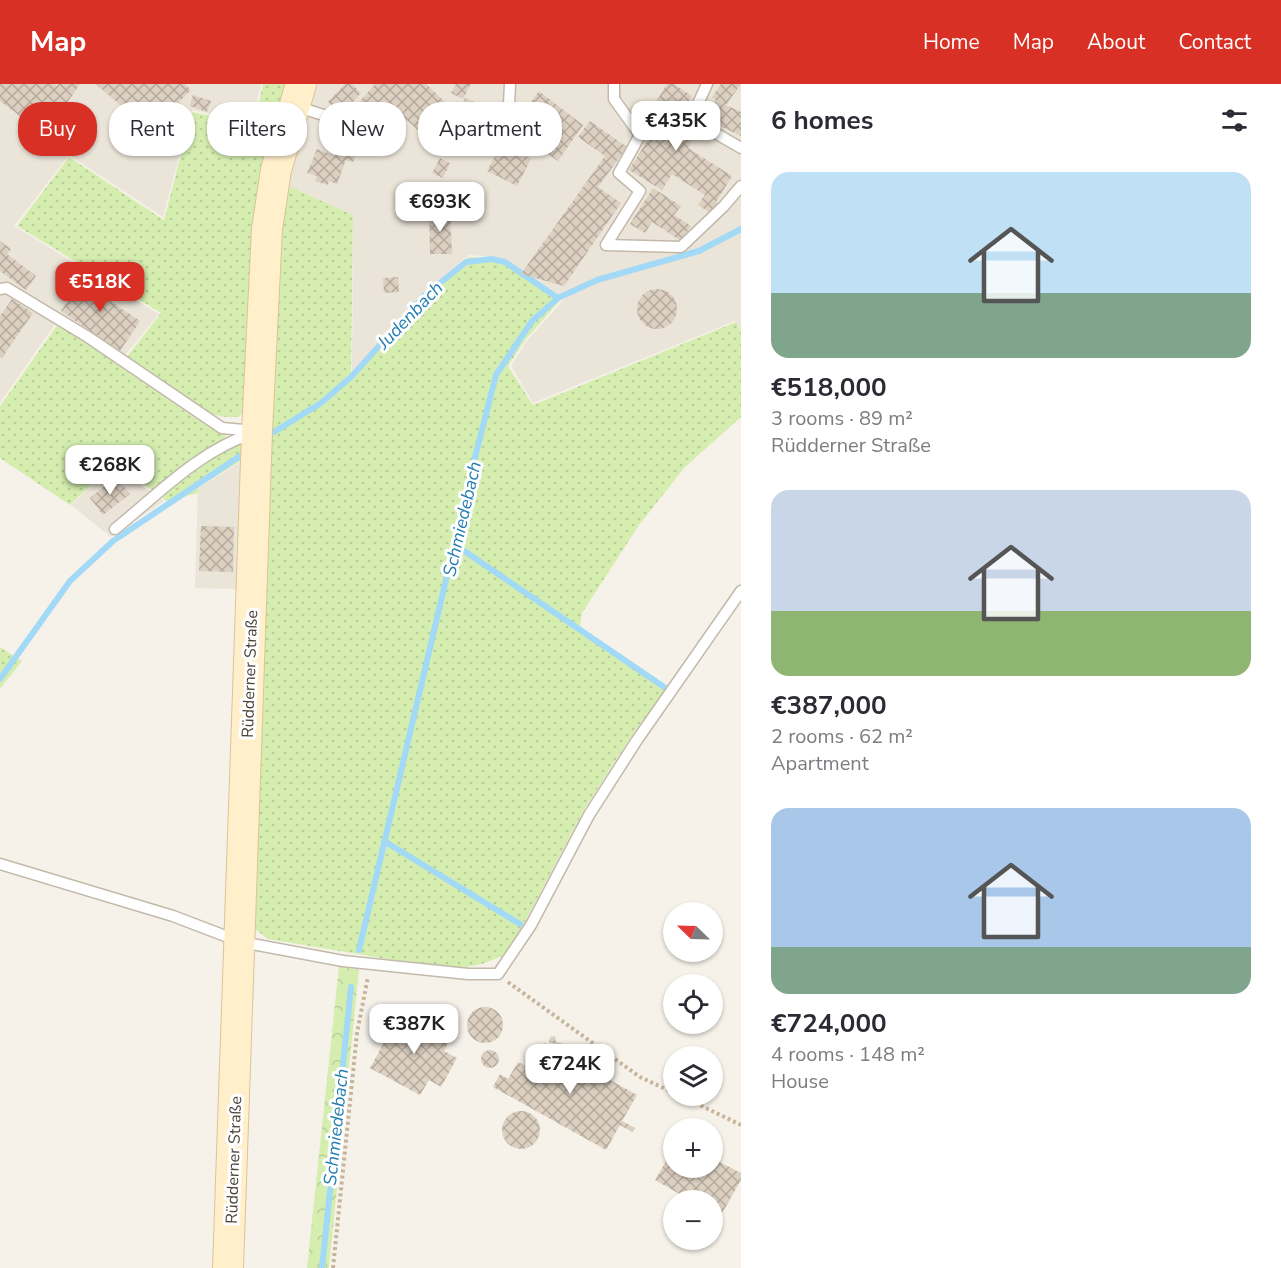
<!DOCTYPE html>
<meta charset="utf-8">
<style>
:root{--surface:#fff;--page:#f2f2f3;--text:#2b2b33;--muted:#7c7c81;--accent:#d93025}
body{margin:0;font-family:"Nunito Sans",sans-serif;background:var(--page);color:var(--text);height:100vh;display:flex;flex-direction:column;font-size:22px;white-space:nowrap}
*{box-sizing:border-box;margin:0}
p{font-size:20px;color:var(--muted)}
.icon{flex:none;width:33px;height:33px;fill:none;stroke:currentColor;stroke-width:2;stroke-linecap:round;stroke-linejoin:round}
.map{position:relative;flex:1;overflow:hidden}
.details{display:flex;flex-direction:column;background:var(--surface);width:540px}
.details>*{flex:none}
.top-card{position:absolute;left:18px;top:18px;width:570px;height:54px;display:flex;gap:12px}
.needle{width:39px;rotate:293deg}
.buttons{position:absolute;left:663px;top:818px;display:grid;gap:12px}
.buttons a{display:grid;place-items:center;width:60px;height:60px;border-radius:50%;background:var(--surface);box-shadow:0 2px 4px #0004;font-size:30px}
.price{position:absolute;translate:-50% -51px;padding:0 14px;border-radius:12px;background:#fff;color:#222;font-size:20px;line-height:39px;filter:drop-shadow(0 2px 3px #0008)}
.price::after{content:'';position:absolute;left:50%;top:36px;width:18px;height:14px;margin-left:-9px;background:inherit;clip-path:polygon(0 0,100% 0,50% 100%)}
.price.active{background:var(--accent);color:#fff}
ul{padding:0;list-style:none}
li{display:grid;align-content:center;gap:12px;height:318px;padding:0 30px}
li span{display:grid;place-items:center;height:186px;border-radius:18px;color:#555}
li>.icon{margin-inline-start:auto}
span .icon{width:108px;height:108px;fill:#fffc;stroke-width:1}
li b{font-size:26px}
h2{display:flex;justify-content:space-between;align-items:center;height:72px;padding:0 30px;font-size:26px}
.pill{padding:0 21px;border-radius:24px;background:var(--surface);box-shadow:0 2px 4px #0004;font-size:21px;line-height:54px}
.pill.active{background:var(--accent);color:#fff}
header{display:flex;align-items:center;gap:36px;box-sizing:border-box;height:84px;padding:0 30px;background:var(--accent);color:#fff}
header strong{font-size:28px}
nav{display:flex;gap:33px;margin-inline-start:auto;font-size:21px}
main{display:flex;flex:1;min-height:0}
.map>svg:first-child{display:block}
</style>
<header>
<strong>Map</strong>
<nav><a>Home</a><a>Map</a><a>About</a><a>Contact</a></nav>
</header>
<main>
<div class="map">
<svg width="741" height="1184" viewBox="0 0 741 1184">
<defs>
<pattern id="grass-dots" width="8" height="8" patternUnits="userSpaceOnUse" patternTransform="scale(1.5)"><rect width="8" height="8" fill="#d5eeb0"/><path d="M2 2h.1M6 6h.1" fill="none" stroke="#b8cd98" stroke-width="1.8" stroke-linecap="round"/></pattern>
<pattern id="forest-crowns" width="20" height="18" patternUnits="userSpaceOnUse" patternTransform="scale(1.5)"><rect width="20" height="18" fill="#d5eeb0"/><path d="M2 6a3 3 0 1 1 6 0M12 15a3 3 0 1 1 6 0" fill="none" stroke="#b8cd98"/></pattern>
<pattern id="building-cross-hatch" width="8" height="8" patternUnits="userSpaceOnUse" patternTransform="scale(1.5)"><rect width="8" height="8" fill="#dcd0c1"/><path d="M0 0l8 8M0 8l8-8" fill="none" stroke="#b4aa9e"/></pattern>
</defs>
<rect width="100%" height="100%" fill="#f6f2ea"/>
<!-- residential -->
<path fill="#ebe4d8" d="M0 0H261L252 39 192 26 163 133 69 71 14 142 159 230 122 275 60 233 0 319Z
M318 0H741V245L735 237 533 319 511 282 526 258 565 214 503 174 469 171 417 214 352 290 353 131 284 100Z
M241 378 238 505 195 504 198 404Z
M114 382 164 417 111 453 71 421Z"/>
<!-- grass -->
<path fill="url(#grass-dots)" d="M263 0H291L246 321 240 332C207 342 152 292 126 274L161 229 17 142 69 73 164 136 192 28 254 41Z
M284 100 353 131 351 291 417 215 469 173 502 175 563 213 526 255 508 282 533 321 736 238 741 247V333L685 383 639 441 582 529 580 544 668 604 636 645 585 724 521 845 505 871 482 880 453 886 268 855 252 843 267 373Z
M58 240 195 334 227 352 155 408 114 380 70 421 0 374V322Z
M234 358H243L241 377 198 403V409L167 417 160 413Z
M0 563 22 577 0 605Z"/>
<!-- forest -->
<path fill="url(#forest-crowns)" d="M339 882 359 886 329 1184H307Z"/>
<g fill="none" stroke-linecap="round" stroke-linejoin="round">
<!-- stream -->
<path stroke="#a2d9f7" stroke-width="6" d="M274 348 321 319 351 293 425 211 466 178 492 175 505 178 558 214
M454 460 664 603
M0 595 70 497 113 457 246 368
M384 757 520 840
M359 866 472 385 496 291 532 237 558 214 597 196 699 167 741 145
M322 1184 351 903"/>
</g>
<!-- building -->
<path fill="url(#building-cross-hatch)" d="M0 0H53L57 2 58 0H80L45 51 0 17Z
M96 0H185L191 6 179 18 183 23 156 52Z
M345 0H352L361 9 342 30 328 18Z
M375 0H426L445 18 419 47 392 23 380 36 360 17Z
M456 0H471L463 15 451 9Z
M667 0H674L692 12 672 44 660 37 656 44 679 58 683 51 692 57 688 64 732 92 716 118 719 120 712 130 698 121 705 111 672 90 662 106 629 86 654 46 634 37 641 25 649 29Z
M721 0H741L726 21 741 28V52L706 35 716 16 712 13Z
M539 7 583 41 558 77 533 60 550 36 528 22Z
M193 11 211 17 207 28 190 22Z
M465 14 493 26 478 60 451 48Z
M590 37 627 63 598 103 621 119 564 202 521 190 605 72 578 53Z
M343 51 361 58 353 78 346 76 337 100 329 97 328 101 315 97 317 92 307 89 317 65 335 72Z
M501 60 531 75 517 102 487 87Z
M440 74 450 79 443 94 432 89Z
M421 102 424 135 403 137 400 104Z
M653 104 681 122 674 131 691 142 681 157 652 138 645 149 630 140Z
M450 128 452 170H430L429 129Z
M0 157 11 165 7 170 36 192 26 206 0 187Z
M86 189 108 204 103 212 140 237 120 267 61 227Z
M398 193 399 208 384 209 383 194Z
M637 225a20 20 0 1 1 40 0a20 20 0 1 1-40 0Z
M12 215 33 229 2 274 0 273V232Z
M116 393 130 410 103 431 90 414Z
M201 442 234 443 233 488 199 487Z
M467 941a18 18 0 1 1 36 0a18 18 0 1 1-36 0Z
M401 928 450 955 444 967 457 974 441 1003 429 996 420 1011 370 984Z
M555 952 556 958 562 959V962L549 958 550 953Z
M544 959 637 1011 622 1037 635 1044 632 1048 620 1041 606 1066 493 1003 500 990 508 995 518 978 530 984Z
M565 960 574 965 573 969 564 966 562 963Z
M481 975a9 9 0 1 1 18 0a9 9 0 1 1-18 0Z
M502 1046a19 19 0 1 1 38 0a19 19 0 1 1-38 0Z
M674 1063V1083H712V1074L741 1089V1096L720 1133 712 1128V1116H690L655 1096Z"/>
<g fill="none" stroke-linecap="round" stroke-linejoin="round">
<!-- lane casing -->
<g stroke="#c3b9ab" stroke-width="13">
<path id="lane" d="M614 0V15L640 51 619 89 640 107 606 161 681 163 724 122 741 102
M707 0 691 35 741 64
M295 22 358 42
M493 62 509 21 510 0
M0 205 7 204 88 253 222 344 255 347
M115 445C157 411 199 367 251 350
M0 780 173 832 241 858 343 877 468 890H498L531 841 589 731 637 656 741 507"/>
</g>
<!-- secondary casing -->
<g stroke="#dac496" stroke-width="32">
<path id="secondary" d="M228 1184 257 348 267 145 276 86 301 0"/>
</g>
<!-- path -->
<path stroke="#c6b49b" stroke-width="4" stroke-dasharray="3 3" stroke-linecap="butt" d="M508 898 640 993 674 1009
M679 1011 741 1041
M333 1184 357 949 368 893"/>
<!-- lane -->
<use href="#lane" stroke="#fff" stroke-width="10"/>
<!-- secondary -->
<use href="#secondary" stroke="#ffefcb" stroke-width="30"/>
</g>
<g text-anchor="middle" stroke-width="6" stroke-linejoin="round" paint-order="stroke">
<!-- street labels -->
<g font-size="16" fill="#4b4237" stroke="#fff">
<text transform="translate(249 590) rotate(-88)" y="6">Rüdderner Straße</text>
<text transform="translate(233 1076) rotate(-88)" y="6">Rüdderner Straße</text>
</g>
<!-- water labels -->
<g font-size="18" font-style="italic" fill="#237db1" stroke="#fff">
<text transform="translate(410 231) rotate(-46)" y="6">Judenbach</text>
<text transform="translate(462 435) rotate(-77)" y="6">Schmiedebach</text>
<text transform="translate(336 1043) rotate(-84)" y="6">Schmiedebach</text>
</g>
</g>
</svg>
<div class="buttons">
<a><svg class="needle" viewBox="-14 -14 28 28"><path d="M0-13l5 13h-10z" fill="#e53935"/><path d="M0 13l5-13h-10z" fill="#7c7c81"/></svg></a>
<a><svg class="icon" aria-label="locate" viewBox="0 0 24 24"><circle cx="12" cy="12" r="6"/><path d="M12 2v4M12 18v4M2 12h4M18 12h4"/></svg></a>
<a><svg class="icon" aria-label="layers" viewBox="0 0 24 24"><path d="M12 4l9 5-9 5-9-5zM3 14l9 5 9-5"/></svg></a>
<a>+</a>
<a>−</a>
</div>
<b class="price" style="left:676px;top:68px">€435K</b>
<b class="price" style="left:440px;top:149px">€693K</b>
<b class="price active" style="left:100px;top:229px">€518K</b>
<b class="price" style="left:110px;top:412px">€268K</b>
<b class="price" style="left:414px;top:971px">€387K</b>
<b class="price" style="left:570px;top:1011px">€724K</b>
<div class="top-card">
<a class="pill active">Buy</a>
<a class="pill">Rent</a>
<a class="pill">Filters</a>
<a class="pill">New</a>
<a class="pill">Apartment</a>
</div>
</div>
<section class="details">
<h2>6 homes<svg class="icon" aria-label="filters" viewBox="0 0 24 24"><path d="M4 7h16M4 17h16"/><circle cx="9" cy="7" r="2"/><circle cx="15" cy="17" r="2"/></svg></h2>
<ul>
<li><span style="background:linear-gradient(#bfe0f5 65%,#7fa58c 0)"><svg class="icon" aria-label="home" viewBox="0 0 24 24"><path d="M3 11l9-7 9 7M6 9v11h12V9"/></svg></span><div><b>€518,000</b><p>3 rooms · 89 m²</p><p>Rüdderner Straße</p></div></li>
<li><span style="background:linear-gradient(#c9d6e8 65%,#8fb573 0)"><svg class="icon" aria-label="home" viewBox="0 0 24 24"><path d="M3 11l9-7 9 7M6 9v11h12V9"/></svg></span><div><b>€387,000</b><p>2 rooms · 62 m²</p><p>Apartment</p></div></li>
<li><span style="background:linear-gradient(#a9c7e8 75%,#7fa58c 0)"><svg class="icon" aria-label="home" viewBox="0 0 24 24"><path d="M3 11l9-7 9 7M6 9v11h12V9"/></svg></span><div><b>€724,000</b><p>4 rooms · 148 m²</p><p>House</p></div></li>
</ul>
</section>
</main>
